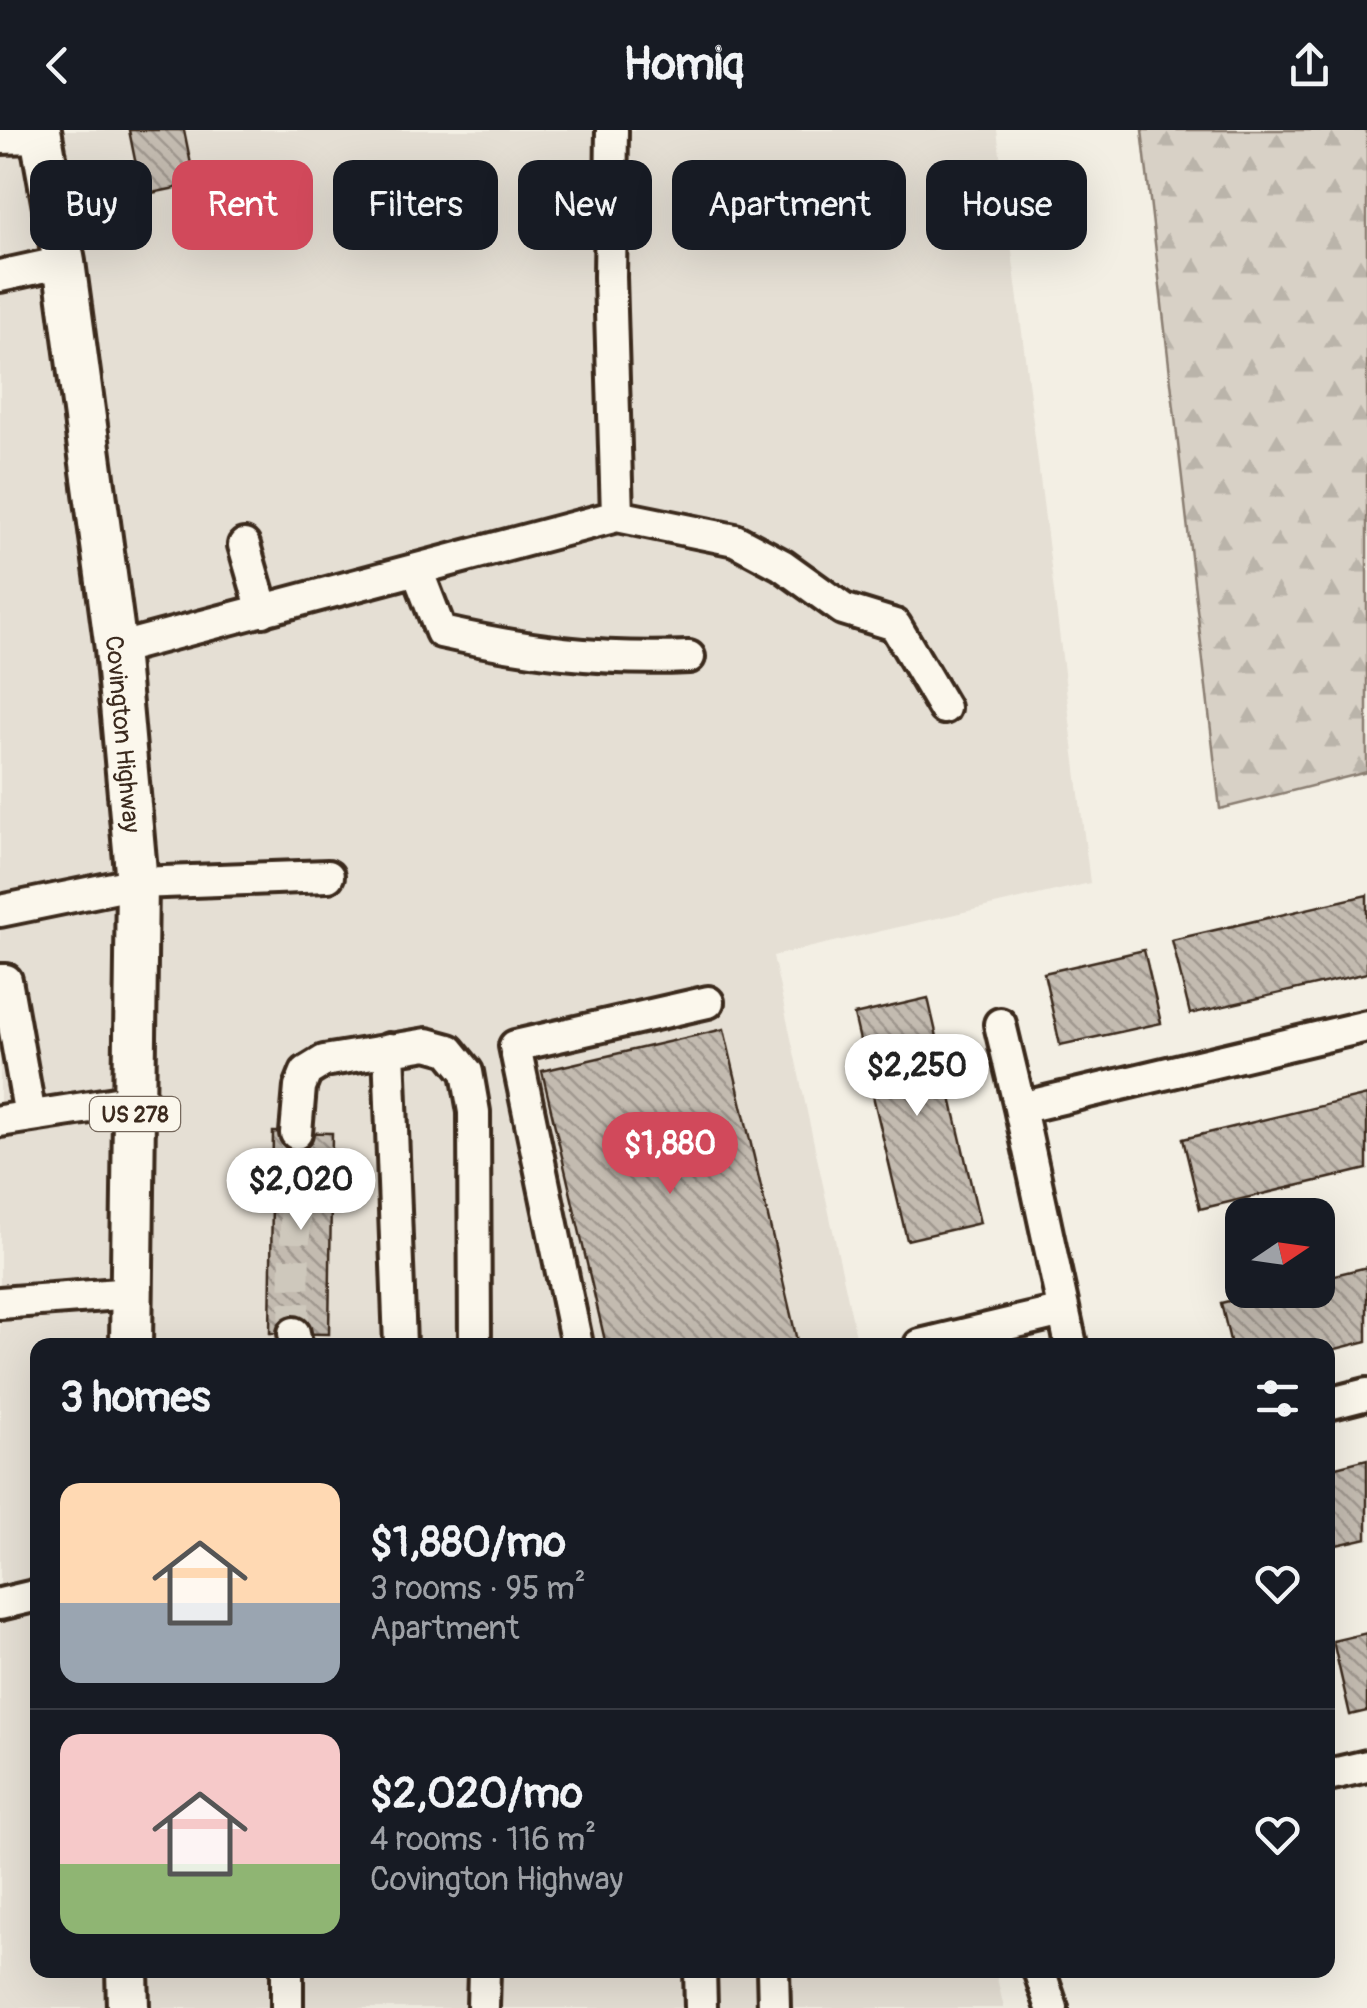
<!DOCTYPE html>
<meta charset="utf-8">
<style>
:root{--surface:#171b24;--page:#20242c;--text:#f1f3f6;--muted:#9ea1a6;--line:#363941;--accent:#d1495b}
body{margin:0;font-family:Pangolin,sans-serif;background:var(--page);color:var(--text);height:100vh;display:flex;flex-direction:column;font-size:38px;white-space:nowrap}
*{box-sizing:border-box;margin:0}
p{font-size:32px;color:var(--muted)}
.icon{flex:none;width:55px;height:55px;fill:none;stroke:currentColor;stroke-width:2;stroke-linecap:round;stroke-linejoin:round}
.map{position:relative;flex:1;overflow:hidden}
.details{position:absolute;left:30px;top:1208px;width:1305px;height:640px;display:flex;flex-direction:column;background:var(--surface);border-radius:20px;box-shadow:0 10px 40px #0002}
.details>*{flex:none}
.banner{position:absolute;left:30px;top:30px;width:1308px;height:90px;display:flex;gap:20px}
.needle{width:65px;rotate:77deg}
.buttons{position:absolute;left:1225px;top:1068px;display:grid;gap:20px}
.buttons a{display:grid;place-items:center;width:110px;height:110px;border-radius:20px;background:var(--surface);box-shadow:0 10px 40px #0002;font-size:50px}
.price{position:absolute;translate:-50% -85px;padding:0 22px;border-radius:35px;background:#fff;color:#222;font-size:32px;line-height:65px;filter:drop-shadow(0 2px 5px #0008)}
.price::after{content:'';position:absolute;left:50%;top:60px;width:30px;height:22px;margin-left:-15px;background:inherit;clip-path:polygon(0 0,100% 0,50% 100%)}
.price.active{background:var(--accent);color:#fff}
ul{padding:0;list-style:none}
li{display:flex;align-items:center;gap:30px;height:250px;padding:0 30px}
li+li{border-top:2px solid var(--line)}
li span{display:grid;place-items:center;flex:none;width:280px;height:200px;border-radius:20px;color:#555}
li>.icon{margin-inline-start:auto}
span .icon{width:120px;height:120px;fill:#fffc;stroke-width:1}
li b{font-size:42px}
h2{display:flex;justify-content:space-between;align-items:center;height:120px;padding:0 30px;font-size:42px}
.pill{padding:0 35px;border-radius:20px;background:var(--surface);box-shadow:0 10px 40px #0002;font-size:35px;line-height:90px}
.pill.active{background:var(--accent);color:#fff}
header{display:flex;justify-content:space-between;align-items:center;height:130px;padding:0 30px;background:var(--surface);font-size:45px;font-weight:700}
.map>svg:first-child{display:block}
</style>
<header><svg class="icon" aria-label="back" viewBox="0 0 24 24"><path d="M15 5l-7 7 7 7"/></svg>Homiq<svg class="icon" aria-label="share" viewBox="0 0 24 24"><path d="M12 15V3M7 8l5-5 5 5M5 13v7h14v-7"/></svg></header>
<div class="map">
<svg width="1367" height="1878" viewBox="0 0 1367 1878">
<defs>
<pattern id="forest-firs" width="22" height="20" patternUnits="userSpaceOnUse" patternTransform="scale(2.5)"><rect width="22" height="20" fill="#d8d1c6"/><path d="M5 1l3.5 6h-7zM16 11l3.5 6h-7z" fill="#bab4aa"/></pattern>
<pattern id="building-back-hatch" width="6" height="6" patternUnits="userSpaceOnUse" patternTransform="scale(2.5)"><rect width="6" height="6" fill="#c3bbb0"/><path d="M-1 5l2 2M0 0l6 6M5-1l2 2" fill="none" stroke="#a0988f"/></pattern>
</defs>
<rect width="100%" height="100%" fill="#f3efe4"/>
<filter id="ink" filterUnits="userSpaceOnUse"><feTurbulence type="fractalNoise" baseFrequency=".01" numOctaves="2"/><feDisplacementMap in="SourceGraphic" scale="20" xChannelSelector="R" yChannelSelector="G"/><feConvolveMatrix kernelMatrix="1 2 1 2 8 2 1 2 1" color-interpolation-filters="sRGB"/></filter>
<g filter="url(#ink)">
<!-- built -->
<path fill="#e5dfd4" d="M0 0H997L1090 753 773 826 858 1215H38V1840H995L1004 1878H0Z"/>
<!-- forest -->
<path fill="url(#forest-firs)" stroke="#8a7e72" stroke-width="2.5" d="M1142 0H1367V642L1220 679Z"/>
<!-- building -->
<path fill="url(#building-back-hatch)" stroke="#3b2a1e" stroke-width="2.5" d="M129 0H184L195 54 142 65Z
M1367 765V843L1190 884 1172 810Z
M1144 820 1161 893 1060 915 1044 843Z
M928 868 980 1093 907 1110 854 885Z
M724 899 798 1215H606L542 941Z
M1367 965V1039L1200 1079 1183 1009Z
M273 1002 332 1003 329 1204 270 1203Z
M1367 1137V1211L1328 1221V1215H1231L1221 1173 1273 1160H1318V1149Z
M1367 1329V1408L1328 1417V1339Z
M1367 1503V1581L1350 1585 1333 1511Z"/>
<g fill="none" stroke-linecap="round" stroke-linejoin="round">
<!-- minor-tunnel -->
<path stroke="#cec8bc" stroke-width="30" stroke-dasharray="30 15" stroke-linecap="butt" d="M294 1203 296 1003"/>
<!-- minor casing -->
<g stroke="#3b2a1e" stroke-width="38">
<path id="minor" d="M612 0 610 147 617 386
M0 8 41 7
M0 146 64 132
M244 415 263 481
M417 440 441 502C526 521 602 531 689 527
M116 519 617 386 735 410 782 435 843 479 895 495 944 578
M0 781 137 753 328 746
M0 850H6L30 986
M1000 894 1020 978
M389 919 400 1215
M0 991 135 970
M296 1003 300 957 306 942 324 931 427 914 449 920 467 942 474 982 475 1215
M0 1173 132 1163
M294 1203 296 1215
M577 1215 515 916 708 872
M920 1215 1063 1181
M1071 1215 1020 978 1367 896
M1328 1274 1367 1264
M0 1474 38 1465
M1328 1645 1367 1636
M287 1840V1878
M700 1840 701 1878
M773 1840 774 1878
M1039 1840 1052 1878
M483 1878 484 1840"/>
</g>
<!-- major casing -->
<g stroke="#3b2a1e" stroke-width="48">
<g id="major">
<path id="s1" d="M40 0 64 132 116 519 137 753 131 1215"/>
<path d="M127 1840 128 1878"/>
</g>
</g>
<!-- minor -->
<use href="#minor" stroke="#fbf7ec" stroke-width="30"/>
<!-- major -->
<use href="#major" stroke="#fbf7ec" stroke-width="40"/>
</g>
</g>
<g text-anchor="middle" stroke-width="8" stroke-linejoin="round" paint-order="stroke">
<!-- shield labels -->
<rect fill="#fbf7ec" stroke="#75685c" stroke-width="2.5" x="90" y="967" width="90" height="34" rx="8"/>
<g font-size="22" font-weight="bold" fill="#3b2a1e">
<text x="135" y="992">US 278</text>
</g>
<!-- street labels -->
<g font-size="25" fill="#3b2a1e" stroke="#fbf7ec">
<text dy="9" stroke="none"><textPath href="#s1" startOffset="610">Covington Highway</textPath></text>
</g>
</g>
</svg>
<div class="buttons">
<a><svg class="needle" viewBox="-14 -14 28 28"><path d="M0-13l5 13h-10z" fill="#e53935"/><path d="M0 13l5-13h-10z" fill="#9ea1a6"/></svg></a>
</div>
<b class="price" style="left:917px;top:989px">$2,250</b>
<b class="price active" style="left:670px;top:1067px">$1,880</b>
<b class="price" style="left:301px;top:1103px">$2,020</b>
<div class="banner">
<a class="pill">Buy</a>
<a class="pill active">Rent</a>
<a class="pill">Filters</a>
<a class="pill">New</a>
<a class="pill">Apartment</a>
<a class="pill">House</a>
</div>
<section class="details">
<h2>3 homes<svg class="icon" aria-label="filters" viewBox="0 0 24 24"><path d="M4 7h16M4 17h16"/><circle cx="9" cy="7" r="2"/><circle cx="15" cy="17" r="2"/></svg></h2>
<ul>
<li><span style="background:linear-gradient(#ffd9b3 60%,#9aa5b1 0)"><svg class="icon" aria-label="home" viewBox="0 0 24 24"><path d="M3 11l9-7 9 7M6 9v11h12V9"/></svg></span><div><b>$1,880/mo</b><p>3 rooms · 95 m²</p><p>Apartment</p></div><svg class="icon" aria-label="heart" viewBox="0 0 24 24"><path d="M12 20l-8-8c-3-5 5-10 8-4 3-6 11-1 8 4z"/></svg></li>
<li><span style="background:linear-gradient(#f6c9c9 65%,#8fb573 0)"><svg class="icon" aria-label="home" viewBox="0 0 24 24"><path d="M3 11l9-7 9 7M6 9v11h12V9"/></svg></span><div><b>$2,020/mo</b><p>4 rooms · 116 m²</p><p>Covington Highway</p></div><svg class="icon" aria-label="heart" viewBox="0 0 24 24"><path d="M12 20l-8-8c-3-5 5-10 8-4 3-6 11-1 8 4z"/></svg></li>
</ul>
</section>
</div>
